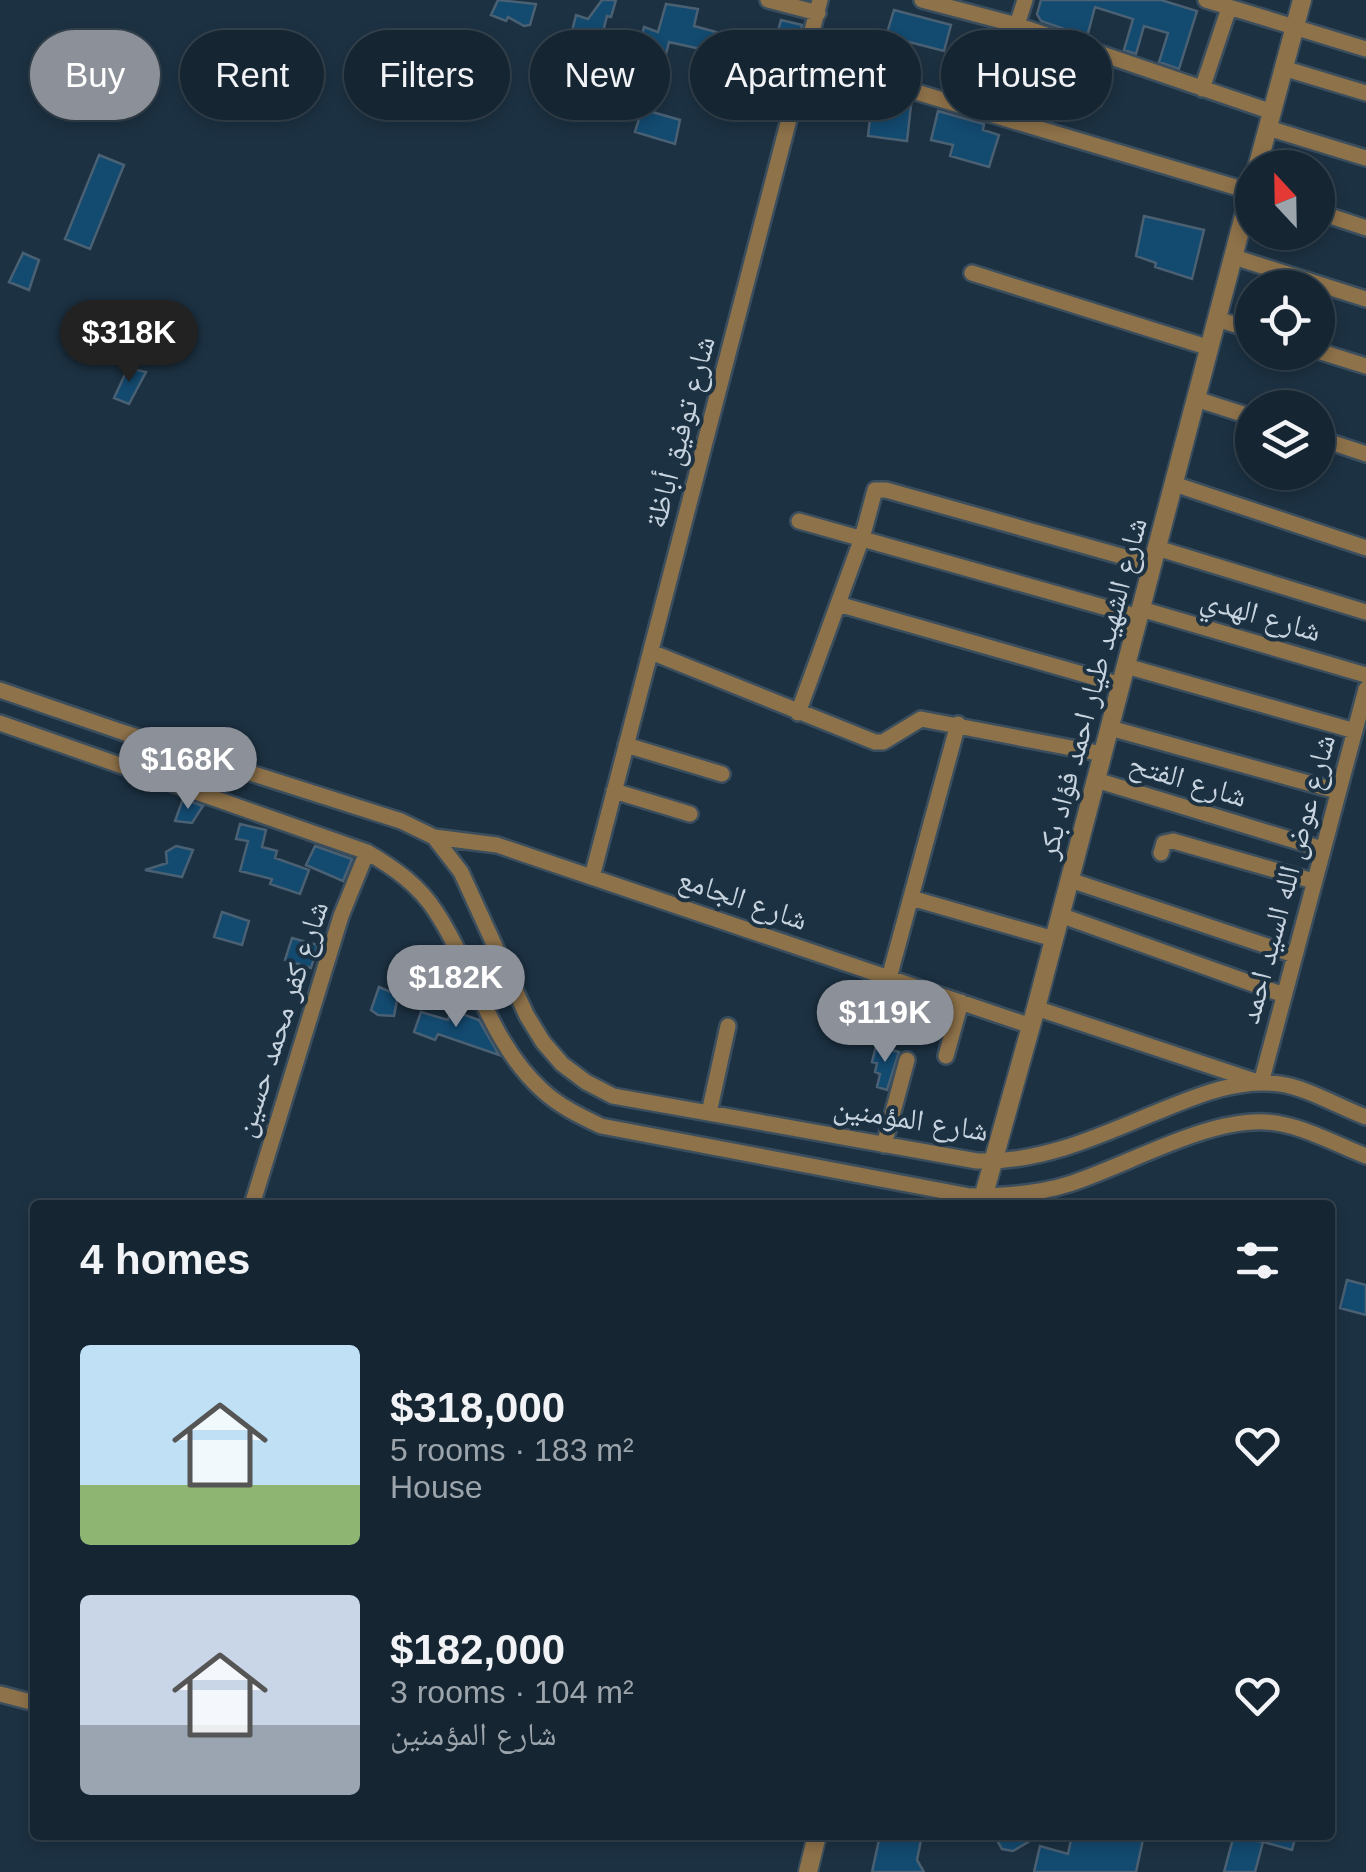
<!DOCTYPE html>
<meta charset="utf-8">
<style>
:root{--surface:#152532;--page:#22313e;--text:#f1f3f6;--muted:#9da5ac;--line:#34424d;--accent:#8c9099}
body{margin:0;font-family:Helvetica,"Noto Naskh Arabic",sans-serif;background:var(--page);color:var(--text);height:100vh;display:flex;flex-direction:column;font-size:38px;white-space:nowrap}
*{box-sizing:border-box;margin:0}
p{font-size:32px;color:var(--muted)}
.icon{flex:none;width:55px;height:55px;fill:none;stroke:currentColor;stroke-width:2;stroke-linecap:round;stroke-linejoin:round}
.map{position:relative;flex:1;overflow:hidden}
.side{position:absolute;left:30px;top:1200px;width:1305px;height:640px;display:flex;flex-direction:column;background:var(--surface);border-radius:10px;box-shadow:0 5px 15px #0003,0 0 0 2px var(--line)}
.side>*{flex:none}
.guide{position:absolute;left:30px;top:30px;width:1308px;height:90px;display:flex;gap:20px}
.needle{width:65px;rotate:338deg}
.buttons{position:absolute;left:1235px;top:150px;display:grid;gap:20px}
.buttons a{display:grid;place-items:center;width:100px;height:100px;border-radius:50%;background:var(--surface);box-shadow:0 5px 15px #0003,0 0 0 2px var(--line);font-size:50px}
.price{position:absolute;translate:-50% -85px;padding:0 22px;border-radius:35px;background:var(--accent);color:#fff;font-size:32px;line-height:65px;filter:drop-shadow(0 2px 5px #0008)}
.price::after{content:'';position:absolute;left:50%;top:60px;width:30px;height:22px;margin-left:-15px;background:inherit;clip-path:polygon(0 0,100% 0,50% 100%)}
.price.current{background:#222;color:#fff}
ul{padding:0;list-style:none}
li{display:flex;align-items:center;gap:30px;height:250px;padding:0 50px}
li span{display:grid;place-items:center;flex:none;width:280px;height:200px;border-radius:10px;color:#555}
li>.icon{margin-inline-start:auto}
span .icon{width:120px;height:120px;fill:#fffc;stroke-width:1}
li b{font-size:42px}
h2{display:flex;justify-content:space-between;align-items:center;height:120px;padding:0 50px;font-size:42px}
.pill{padding:0 35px;border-radius:45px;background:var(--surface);box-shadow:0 5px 15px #0003,0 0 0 2px var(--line);font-size:35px;line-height:90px}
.pill.current{background:var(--accent);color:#fff}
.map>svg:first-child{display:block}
</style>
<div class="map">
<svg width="1366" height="1872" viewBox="0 0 1366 1872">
<rect width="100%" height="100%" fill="#1c3142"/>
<!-- building -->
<path fill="#134a70" stroke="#4a6073" stroke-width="2.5" d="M498 0 536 4 530 25 524 26 508 17 506 21 491 15Z
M602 0H616L611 17 607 16 598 52 600 59 592 82 602 86 594 108 548 91 565 42 569 43 576 15 588 19Z
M1041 0H1161L1197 11 1179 69 1159 62 1168 33 1144 26 1136 54 1124 50 1133 19 1095 7 1087 37 1041 21 1037 14Z
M666 4 698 9 694 26 735 37 728 55 669 42 666 54 658 56 666 75 661 90 631 79 642 53 638 51 644 27 658 32Z
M894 10 951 25 944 51 886 36Z
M781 20 802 25 793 60 787 59 790 51 778 52 774 46Z
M994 45 1108 82 1101 106 985 72Z
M813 73 870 90 867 100 911 105 907 141 868 136 870 118 838 108 837 112 818 109 823 84 806 98Z
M642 109 680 120 675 144 635 132Z
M938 111 984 124 983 130 999 135 989 167 950 156 953 145 931 140Z
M99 155 124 165 90 249 65 239Z
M1144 216 1204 230 1192 279 1155 267 1156 263 1136 256Z
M23 253 39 260 29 290 9 282Z
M128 368 146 372 129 404 114 398Z
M183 799 203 806 192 823 175 821Z
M240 824 266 830 262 847 277 851 275 858 309 870 300 894 270 884 272 879 240 871 248 841 236 839Z
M176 846 193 850 182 877 145 870 167 863 166 852Z
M315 846 352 859 343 881 306 865Z
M222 912 249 921 242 945 214 937Z
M292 938 318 945 311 968 285 960Z
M379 987 398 995 394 1016 378 1015 371 1010Z
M451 1010 479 1020 499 1055 438 1034 435 1040 414 1032 421 1012 448 1020Z
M876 1046 899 1052 887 1090 877 1087 880 1074 875 1072 877 1063 872 1062Z
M1347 1280 1366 1285V1315L1340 1308Z
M880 1835H922L917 1860 924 1872H872Z
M994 1835H1040L1013 1851 1002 1849Z
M1072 1835H1144L1136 1872H1034L1040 1846 1068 1854Z
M1234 1835 1263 1842 1255 1872H1224Z
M1254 1835H1296L1292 1850 1253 1839Z"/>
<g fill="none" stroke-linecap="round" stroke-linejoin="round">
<!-- minor casing -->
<g stroke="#3b4e5e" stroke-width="20">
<path id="minor" d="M768 0 818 13
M922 0 1017 25 1272 112
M1206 0 1366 49
M1017 25 1025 0
M805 59 1252 192
M1283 68 1366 93
M1202 89 1229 8
M1268 128 1366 158
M1318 212 1366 228
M1234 257 1366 299
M972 273 1210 348
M1217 319 1252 330
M1318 351 1366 366
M1196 399 1252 417
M1318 438 1366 454
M1174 484 1366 548
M799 521 1139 617
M1157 548 1366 612
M838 604 1121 685
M1141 609 1366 675
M651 652 875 742H883L921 719 1103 754
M1126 666 1355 731
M0 690 125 733 401 821 434 837 461 872 527 1016 543 1042 562 1064 586 1082 613 1096 977 1161C1037 1163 1093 1139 1147 1116 1190 1099 1232 1078 1280 1084 1308 1088 1339 1107 1366 1117
M798 713 862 538 875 490H886L1153 565
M0 723 367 852C394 868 419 885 436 912 474 969 490 1043 542 1090 559 1106 580 1116 601 1126L970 1196C1002 1196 1038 1194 1069 1184 1126 1166 1205 1119 1265 1122 1298 1123 1335 1144 1366 1156
M1110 728 1337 791
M626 745 722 774
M1096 780 1322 849
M614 791 690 814
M434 837 497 845 1031 1026
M1161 853 1164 843 1173 841 1313 881
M592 877 820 0
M1070 880 1294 955
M911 898 1054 939
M1060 915 1284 995
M889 978 958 724
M1036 1008 1261 1083 1366 689
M946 1056 961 1002
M709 1113 728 1026
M884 1145 907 1060
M252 1205 341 916 367 852
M0 1694 35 1703"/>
</g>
<!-- tertiary casing -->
<g stroke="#3b4e5e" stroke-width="22">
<path id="tertiary" d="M1257 168 1302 0
M981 1205 1036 1008 1252 185
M808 1872 817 1835"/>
</g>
<!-- minor -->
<use href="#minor" stroke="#8e724a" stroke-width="15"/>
<!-- tertiary -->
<use href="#tertiary" stroke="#8e724a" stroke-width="18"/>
</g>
<g text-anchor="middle" stroke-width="8" stroke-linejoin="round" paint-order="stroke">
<!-- street labels -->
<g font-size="30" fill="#c7d4df" stroke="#1c3142">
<text transform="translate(680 432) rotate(-75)" y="10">شارع توفيق أباظة</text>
<text transform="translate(1261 615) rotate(16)" y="10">شارع الهدي</text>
<text transform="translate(1092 688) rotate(-75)" y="10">شارع الشهيد طيار احمد فؤاد بكر</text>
<text transform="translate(1188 780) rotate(17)" y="10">شارع الفتح</text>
<text transform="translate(1287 879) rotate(-75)" y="10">شارع عوض الله السيد احمد</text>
<text transform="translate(743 899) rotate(19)" y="10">شارع الجامع</text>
<text transform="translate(281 1019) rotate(-72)" y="10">شارع كفر محمد حسين</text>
<text transform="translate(911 1119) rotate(9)" y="10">شارع المؤمنين</text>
</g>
</g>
</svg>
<div class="buttons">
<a><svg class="needle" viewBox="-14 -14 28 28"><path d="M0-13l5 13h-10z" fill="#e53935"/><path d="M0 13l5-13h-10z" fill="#9da5ac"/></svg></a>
<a><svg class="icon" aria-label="locate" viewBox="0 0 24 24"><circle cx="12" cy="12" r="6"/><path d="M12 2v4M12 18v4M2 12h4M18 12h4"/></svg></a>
<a><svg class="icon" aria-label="layers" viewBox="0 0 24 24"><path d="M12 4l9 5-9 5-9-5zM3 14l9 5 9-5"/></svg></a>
</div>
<b class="price current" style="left:129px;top:385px">$318K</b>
<b class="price" style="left:188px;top:812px">$168K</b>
<b class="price" style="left:456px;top:1030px">$182K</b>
<b class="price" style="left:885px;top:1065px">$119K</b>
<div class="guide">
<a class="pill current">Buy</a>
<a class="pill">Rent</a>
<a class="pill">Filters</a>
<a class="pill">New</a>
<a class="pill">Apartment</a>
<a class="pill">House</a>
</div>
<section class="side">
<h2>4 homes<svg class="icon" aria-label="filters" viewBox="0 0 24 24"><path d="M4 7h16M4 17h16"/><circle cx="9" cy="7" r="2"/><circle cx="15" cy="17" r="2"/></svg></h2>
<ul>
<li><span style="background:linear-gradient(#bfe0f5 70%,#8fb573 0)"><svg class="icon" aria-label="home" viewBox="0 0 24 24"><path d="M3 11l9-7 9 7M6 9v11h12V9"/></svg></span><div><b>$318,000</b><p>5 rooms · 183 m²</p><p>House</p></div><svg class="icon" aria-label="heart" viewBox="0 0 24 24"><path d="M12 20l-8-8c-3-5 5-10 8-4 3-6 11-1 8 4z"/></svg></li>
<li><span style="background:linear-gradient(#c9d6e8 65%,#9aa5b1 0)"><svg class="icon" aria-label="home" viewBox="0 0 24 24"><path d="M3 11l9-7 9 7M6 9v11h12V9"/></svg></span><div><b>$182,000</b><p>3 rooms · 104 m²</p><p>شارع المؤمنين</p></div><svg class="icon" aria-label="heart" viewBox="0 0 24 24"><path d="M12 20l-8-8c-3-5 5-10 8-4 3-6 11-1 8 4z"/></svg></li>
</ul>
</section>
</div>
